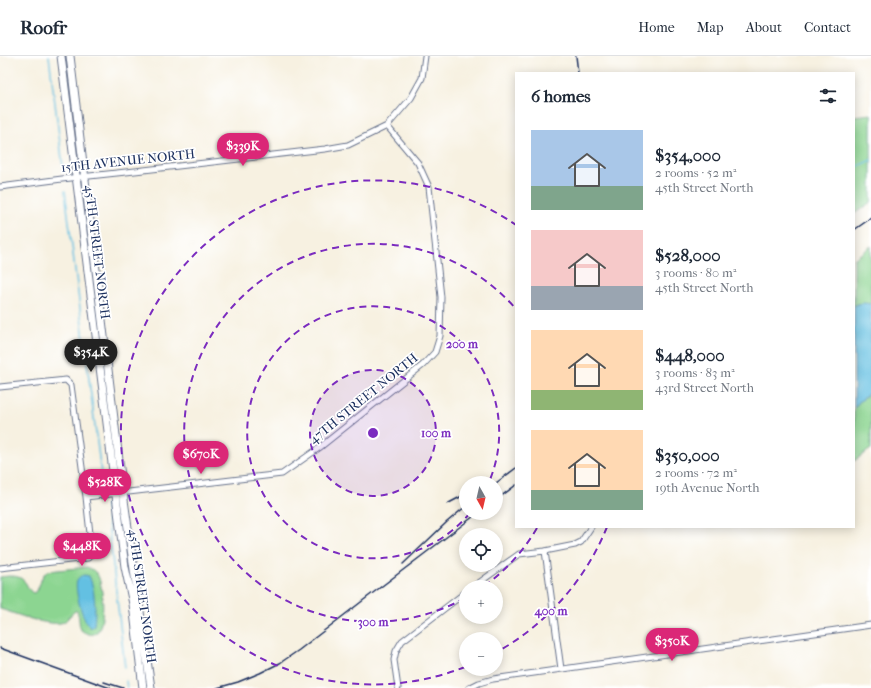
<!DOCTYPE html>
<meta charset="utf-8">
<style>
:root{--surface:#fff;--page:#f2f2f3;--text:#1f2937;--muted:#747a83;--line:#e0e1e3;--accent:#db2777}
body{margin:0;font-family:"IM FELL French Canon",serif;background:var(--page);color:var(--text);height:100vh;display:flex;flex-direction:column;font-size:15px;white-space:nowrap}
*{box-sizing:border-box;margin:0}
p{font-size:13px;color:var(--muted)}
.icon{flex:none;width:22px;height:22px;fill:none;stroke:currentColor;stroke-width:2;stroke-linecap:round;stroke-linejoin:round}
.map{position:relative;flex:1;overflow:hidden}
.drawer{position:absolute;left:515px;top:16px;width:340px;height:456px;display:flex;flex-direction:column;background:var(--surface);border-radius:0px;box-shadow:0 2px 10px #0003}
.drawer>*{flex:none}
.needle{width:26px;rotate:172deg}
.tools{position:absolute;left:459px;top:420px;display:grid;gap:8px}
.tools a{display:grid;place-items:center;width:44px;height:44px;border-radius:50%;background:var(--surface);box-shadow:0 2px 10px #0003;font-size:20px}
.price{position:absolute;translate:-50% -34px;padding:0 9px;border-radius:14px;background:var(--accent);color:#fff;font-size:13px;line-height:26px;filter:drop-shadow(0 1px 2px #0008)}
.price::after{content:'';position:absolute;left:50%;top:24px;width:12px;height:9px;margin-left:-6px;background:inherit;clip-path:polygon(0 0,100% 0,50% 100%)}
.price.on{background:#222;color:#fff}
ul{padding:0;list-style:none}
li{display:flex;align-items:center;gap:12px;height:100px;padding:0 16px}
li span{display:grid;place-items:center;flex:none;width:112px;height:80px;border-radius:0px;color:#555}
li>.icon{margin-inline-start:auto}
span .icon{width:48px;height:48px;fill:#fffc;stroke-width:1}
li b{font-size:17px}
h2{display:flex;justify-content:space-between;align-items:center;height:48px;padding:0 16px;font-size:17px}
header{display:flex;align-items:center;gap:24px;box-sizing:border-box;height:56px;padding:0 20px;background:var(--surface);border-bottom:1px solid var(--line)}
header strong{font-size:19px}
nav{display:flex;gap:22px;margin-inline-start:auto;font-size:14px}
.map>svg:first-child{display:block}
</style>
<header>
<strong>Roofr</strong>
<nav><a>Home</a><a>Map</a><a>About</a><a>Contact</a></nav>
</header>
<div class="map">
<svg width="871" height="632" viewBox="0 0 871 632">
<rect width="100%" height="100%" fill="#fff"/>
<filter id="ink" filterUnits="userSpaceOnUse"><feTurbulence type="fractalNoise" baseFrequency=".025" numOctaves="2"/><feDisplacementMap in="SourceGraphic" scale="8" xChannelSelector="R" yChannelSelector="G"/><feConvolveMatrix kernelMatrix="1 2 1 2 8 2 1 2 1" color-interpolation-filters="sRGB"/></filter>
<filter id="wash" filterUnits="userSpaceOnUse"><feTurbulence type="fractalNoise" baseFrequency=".012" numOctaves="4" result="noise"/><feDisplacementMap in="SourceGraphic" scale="16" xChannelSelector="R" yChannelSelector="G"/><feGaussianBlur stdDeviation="0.9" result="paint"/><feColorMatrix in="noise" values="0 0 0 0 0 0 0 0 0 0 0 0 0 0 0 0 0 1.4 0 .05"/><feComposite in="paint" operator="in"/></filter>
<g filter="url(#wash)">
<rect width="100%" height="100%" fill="#f7f1e1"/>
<!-- green -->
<path fill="#8cd591" stroke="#548278" d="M871 58V146L854 158V60Z
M871 190V248H858L854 250V203Z
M871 336V393L854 405V352L858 347Z
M87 511C91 513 94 514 97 518 104 527 108 584 89 578 86 577 83 576 81 574 78 568 80 561 77 555H75C71 558 68 563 64 566 50 572 14 557 0 553V521C9 520 19 518 25 526 28 530 28 534 33 537L37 535 43 519 48 515Z"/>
<!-- water -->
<path fill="#64c0e2" stroke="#4078a0" d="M864 247 871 248V336L858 347 854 352V250L858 248Z
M84 519 89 520C95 532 96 556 94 569L91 572C83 567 74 534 77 525 78 521 81 520 84 519Z"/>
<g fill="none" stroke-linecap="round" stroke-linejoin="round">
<!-- stream -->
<path stroke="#64c0e2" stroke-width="1.5" d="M49 0 63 111
M854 112 871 104
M65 135 103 433
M106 448 125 612
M126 625 127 632"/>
</g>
</g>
<g filter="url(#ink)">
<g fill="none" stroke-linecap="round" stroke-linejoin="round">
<!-- minor casing -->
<g stroke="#68738c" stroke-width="7">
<path id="minor" d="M0 131 62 123 135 115 325 93 348 89 387 70 411 42 421 24 422 22 425 0
M0 331 66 324 71 329 86 441 92 496 88 502 0 512
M86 441 282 418 319 392 423 309 435 296 440 280 441 241 429 131 418 107 387 70
M545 495 561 613
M473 531 519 498 545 495 575 489 581 486 591 471
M398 632 394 604 396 595 402 585 466 536
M469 632 479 627 493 623 871 569"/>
</g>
<!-- major casing -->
<g stroke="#68738c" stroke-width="9">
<path id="major" d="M61 0 125 511 133 548 143 632
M70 0 123 437 151 632"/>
</g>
<!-- minor -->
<use href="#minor" stroke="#fff" stroke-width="5"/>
<!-- major -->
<use href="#major" stroke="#fff" stroke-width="7"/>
<!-- rail -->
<path stroke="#1b2f5e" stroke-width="1.5" d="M576 0 578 17
M854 174 871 162
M496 427 516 412
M496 444 516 429
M447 448 466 438
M403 508 447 466 466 450
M0 592 110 632
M104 626 123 632
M217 632 238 626 260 617 280 607 299 594 365 543 478 457"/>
</g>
</g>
<!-- distance rings -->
<circle cx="373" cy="377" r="63" fill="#7b2cbf" fill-opacity=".12"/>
<g fill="none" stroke="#7b2cbf" stroke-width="2" stroke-dasharray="7 5">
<circle cx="373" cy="377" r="63"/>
<path d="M470 457A126 126 0 1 1 489 426"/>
<path d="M537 472A189 189 0 0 1 483 531M465 542A189 189 0 1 1 516 253"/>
<path d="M607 471A252 252 0 0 1 497 596M465 611A252 252 0 1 1 516 169"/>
</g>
<g text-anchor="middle" stroke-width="3.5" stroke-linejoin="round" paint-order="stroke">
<!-- street labels -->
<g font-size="13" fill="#1b2f5e" stroke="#fff">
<text transform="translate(128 104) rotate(-6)" y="5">15TH AVENUE NORTH</text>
<text transform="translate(98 196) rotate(83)" y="5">45TH STREET NORTH</text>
<text transform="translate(363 342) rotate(-39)" y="5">47TH STREET NORTH</text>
<text transform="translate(143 540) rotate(82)" y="5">45TH STREET NORTH</text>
</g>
</g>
<circle cx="373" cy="377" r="6" fill="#7b2cbf" stroke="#fff" stroke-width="2"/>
<g font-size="12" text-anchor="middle" font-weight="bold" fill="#7b2cbf" stroke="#fff" stroke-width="3.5" stroke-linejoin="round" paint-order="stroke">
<text x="462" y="292">200 m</text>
<text x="436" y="381">100 m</text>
<text x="551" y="559">400 m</text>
<text x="373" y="570">300 m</text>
</g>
</svg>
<div class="tools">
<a><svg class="needle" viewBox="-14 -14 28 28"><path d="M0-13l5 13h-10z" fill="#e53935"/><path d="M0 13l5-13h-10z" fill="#747a83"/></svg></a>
<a><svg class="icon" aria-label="locate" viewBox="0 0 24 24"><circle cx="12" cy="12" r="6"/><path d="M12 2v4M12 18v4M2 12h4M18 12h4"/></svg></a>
<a>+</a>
<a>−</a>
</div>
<b class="price" style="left:243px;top:111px">$339K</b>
<b class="price on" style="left:91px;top:317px">$354K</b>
<b class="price" style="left:201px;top:419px">$670K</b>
<b class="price" style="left:105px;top:447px">$528K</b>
<b class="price" style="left:82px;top:511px">$448K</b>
<b class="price" style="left:672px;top:606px">$350K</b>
<section class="drawer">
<h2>6 homes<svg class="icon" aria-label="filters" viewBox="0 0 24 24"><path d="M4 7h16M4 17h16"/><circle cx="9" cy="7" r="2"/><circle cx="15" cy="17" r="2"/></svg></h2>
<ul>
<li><span style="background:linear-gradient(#a9c7e8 70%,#7fa58c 0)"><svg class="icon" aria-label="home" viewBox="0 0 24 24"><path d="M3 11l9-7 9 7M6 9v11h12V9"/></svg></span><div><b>$354,000</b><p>2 rooms · 52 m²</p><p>45th Street North</p></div></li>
<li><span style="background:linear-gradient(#f6c9c9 70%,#9aa5b1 0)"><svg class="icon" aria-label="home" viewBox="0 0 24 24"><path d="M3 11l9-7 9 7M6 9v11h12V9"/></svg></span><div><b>$528,000</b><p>3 rooms · 80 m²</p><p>45th Street North</p></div></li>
<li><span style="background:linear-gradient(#ffd9b3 75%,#8fb573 0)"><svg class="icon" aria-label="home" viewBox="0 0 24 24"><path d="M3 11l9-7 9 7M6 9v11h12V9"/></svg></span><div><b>$448,000</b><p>3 rooms · 83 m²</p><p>43rd Street North</p></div></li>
<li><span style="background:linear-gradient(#ffd9b3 75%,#7fa58c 0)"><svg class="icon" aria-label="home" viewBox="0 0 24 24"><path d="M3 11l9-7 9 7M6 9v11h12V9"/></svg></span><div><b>$350,000</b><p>2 rooms · 72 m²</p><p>19th Avenue North</p></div></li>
</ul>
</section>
</div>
